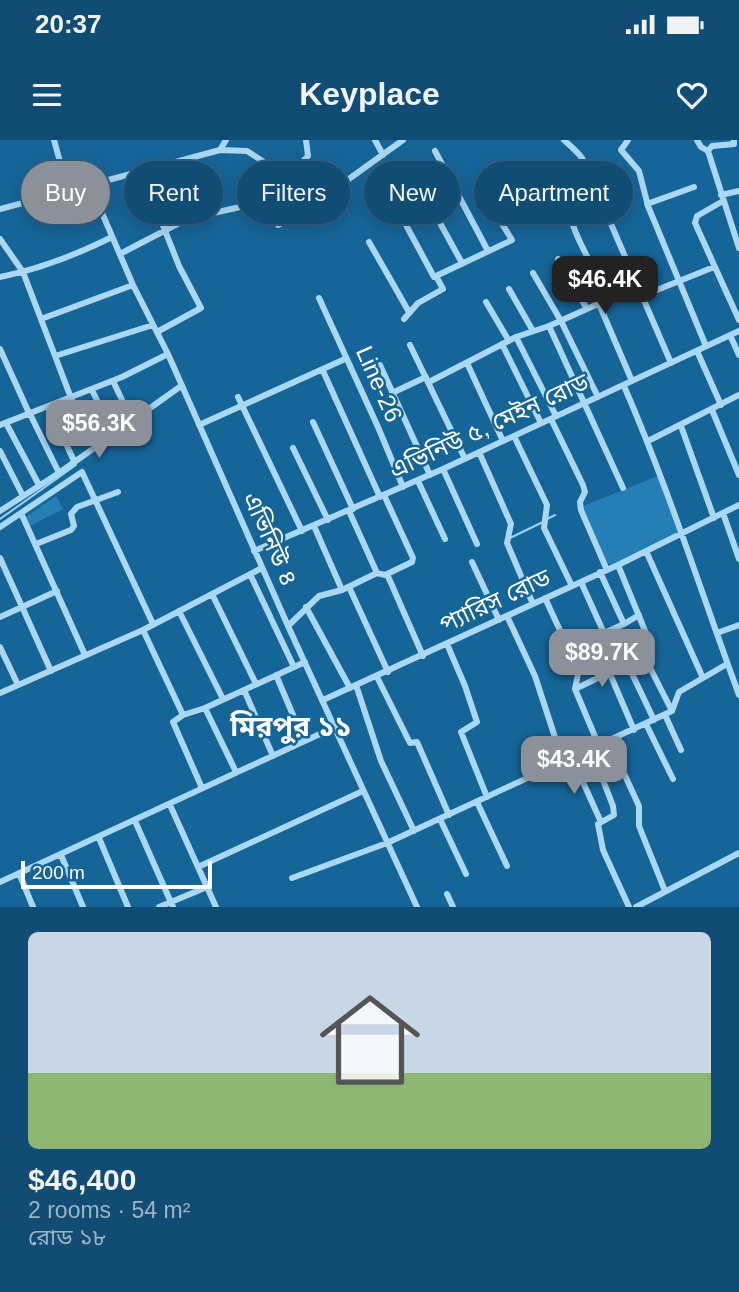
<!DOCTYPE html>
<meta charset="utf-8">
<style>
:root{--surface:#104c73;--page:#1e567b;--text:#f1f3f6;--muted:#9cb4c4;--line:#306385;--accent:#8c9099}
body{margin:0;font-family:Helvetica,"Noto Sans Bengali",sans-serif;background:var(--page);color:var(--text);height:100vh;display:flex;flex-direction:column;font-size:26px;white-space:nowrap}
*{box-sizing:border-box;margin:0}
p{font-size:23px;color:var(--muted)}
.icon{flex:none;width:38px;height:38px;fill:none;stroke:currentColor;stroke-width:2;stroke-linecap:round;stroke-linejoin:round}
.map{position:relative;height:767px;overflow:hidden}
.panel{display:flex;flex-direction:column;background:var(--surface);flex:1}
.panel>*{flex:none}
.banner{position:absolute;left:21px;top:21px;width:698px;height:63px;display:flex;gap:14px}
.scale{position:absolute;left:21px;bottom:18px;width:191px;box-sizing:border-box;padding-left:7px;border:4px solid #fff;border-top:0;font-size:19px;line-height:24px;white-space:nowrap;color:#fff;-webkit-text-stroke:5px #166599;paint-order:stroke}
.price{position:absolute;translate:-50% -60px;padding:0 16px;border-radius:14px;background:var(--accent);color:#fff;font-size:23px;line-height:46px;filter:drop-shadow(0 2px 4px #0008)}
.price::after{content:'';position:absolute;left:50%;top:42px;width:21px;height:16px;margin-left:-10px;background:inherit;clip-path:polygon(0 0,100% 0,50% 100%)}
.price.on{background:#222;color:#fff}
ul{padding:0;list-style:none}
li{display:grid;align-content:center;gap:14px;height:371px;padding:0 28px}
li+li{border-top:2px solid var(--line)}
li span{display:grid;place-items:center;height:217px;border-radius:10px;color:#555}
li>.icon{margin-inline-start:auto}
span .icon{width:126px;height:126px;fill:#fffc;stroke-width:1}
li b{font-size:30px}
.tag{padding:0 24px;border-radius:32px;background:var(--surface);box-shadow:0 4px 18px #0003,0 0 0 2px var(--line);font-size:24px;line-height:63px}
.tag.on{background:var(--accent);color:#fff}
.status{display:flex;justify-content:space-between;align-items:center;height:49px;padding:0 35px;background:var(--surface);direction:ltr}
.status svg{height:19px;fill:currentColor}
header{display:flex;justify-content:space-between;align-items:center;height:91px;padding:0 28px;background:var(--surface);font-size:32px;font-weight:700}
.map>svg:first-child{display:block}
</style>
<div class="status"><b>20:37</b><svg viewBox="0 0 49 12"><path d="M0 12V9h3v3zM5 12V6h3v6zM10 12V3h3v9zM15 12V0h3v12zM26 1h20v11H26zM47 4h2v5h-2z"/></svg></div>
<header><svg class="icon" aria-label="menu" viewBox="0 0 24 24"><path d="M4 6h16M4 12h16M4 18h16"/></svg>Keyplace<svg class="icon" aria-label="heart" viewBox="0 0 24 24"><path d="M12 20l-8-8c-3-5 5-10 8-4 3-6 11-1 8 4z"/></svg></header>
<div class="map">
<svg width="739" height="767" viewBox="0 0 739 767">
<rect width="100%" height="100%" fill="#166599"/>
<!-- green -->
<path fill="#257fb6" d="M658 336 678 394 611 425 607 422 583 366Z
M56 356 63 369 30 386 26 377Z"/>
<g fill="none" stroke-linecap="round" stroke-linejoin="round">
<!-- stream -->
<path stroke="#9cd4f5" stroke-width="2" d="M0 379 76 325
M547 379 555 375
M510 398 543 382"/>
<!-- minor -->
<path stroke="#aad7f2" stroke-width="6" d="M54 0 68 51
M375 0 383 15
M564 0C583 17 583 17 592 40L671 223
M628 0 621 10 639 31 648 66 706 206
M697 0 701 7 708 11
M734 0V4L712 6 708 11 739 108
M220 10 226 0
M435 11 488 111
M407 23 462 123
M143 35 179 126 201 168 157 192
M592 40C584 47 569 59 570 72 571 92 600 139 610 159
M90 45 133 145 168 214 288 486 417 767
M721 55 739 51
M392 59 434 137 436 136
M723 61 697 76 695 83 739 180
M647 64 694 47
M0 69 220 10 247 11 275 29 297 27 308 16 306 0
M0 99 23 132 71 258 95 306
M369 102 409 172
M120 114 187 79 271 60 278 85 303 72 403 0
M558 119 587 169
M533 133 561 181 598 257
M0 137C40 129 76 115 112 97
M509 149 533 191
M642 156 714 127
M319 158 378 287 403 347
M486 162 509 201
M599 164 632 241
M41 179 133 145
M404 179 418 163 443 149 436 136 512 100 481 50
M730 195 739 215
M516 197 556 276
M502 204 541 283
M410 205 465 319
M0 209 29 273
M697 211 721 265
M55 216 153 185
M467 223 503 301
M380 225 430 335
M323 231 380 357
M113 241 132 281
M429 242 516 197 549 186
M624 246C668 347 701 452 739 555
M92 250 113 294
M392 253 426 237
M238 257 302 391
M49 267 74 321
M712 270 739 335
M30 274 59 333
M551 279 583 345 585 352 580 362 581 370 607 430
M313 282 353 369
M6 283 39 345
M0 285 122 237 168 214
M199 285 345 219
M681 286 714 378
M514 296 547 365 544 388 572 446
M648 301 739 255
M293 308 328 380
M0 311 23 356
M479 312 511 384 507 403 533 464
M443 329 477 404
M418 341 445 399
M623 348 549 186 638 146
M0 371 59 333 181 246
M349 371 377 433
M21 373 85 515
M723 373 739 419
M314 386 342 450
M0 387 82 332 153 484
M36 404 71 390 74 386 71 374 77 367 118 352
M254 411 443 329 739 191
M646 411 703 538
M0 418 51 531
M472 422 499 480
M618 425 650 503 646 511 607 527 634 590
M600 432 624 484 639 475
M250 434 294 527
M387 434 423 516
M581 442 617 522
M349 447 388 532
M212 454 256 544
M545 458 576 525 578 534 575 549
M306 467 350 548
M179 471 223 559
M507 476 535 536 563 622
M0 477 57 451
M288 486 319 456 342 450 377 433 385 435 412 422 413 418 384 355
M143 490 183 575
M604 493 624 484
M717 493 739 485
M447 504 465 546 477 582 461 592 487 657
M0 507 18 545
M642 512 672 571
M625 519 654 580
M276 535 304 601
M377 537 410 603 417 602 449 675
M356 545 381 621 414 691
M244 550 273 616
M0 553 143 490 262 428
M323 560 618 425 739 365
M205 568 236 632
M672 571 679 552 727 524
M665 575 681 610
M646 584 673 639
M609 601 639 666V686L665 751
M599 606 575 549 602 536
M591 609 613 666 614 675 598 684 603 710 629 767
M572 618 601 682
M202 648 173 582 183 575 205 568 305 522
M477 662 507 726
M440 679 466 734
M135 681 173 767
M99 698 128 767
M61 715 83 767
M198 727 363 651
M19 733 33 767
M292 738 387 703 672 571
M0 742 335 587
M207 747 216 767
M447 754 453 767
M159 767 207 747 170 665
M636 767 739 713"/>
</g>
<g text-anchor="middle" stroke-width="5" stroke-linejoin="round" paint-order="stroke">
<!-- street labels -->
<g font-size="24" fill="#fff" stroke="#166599">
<text transform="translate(379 244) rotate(66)" y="8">Line-26</text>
<text transform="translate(489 286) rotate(-25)" y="8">এভিনিউ ৫, মেইন রোড</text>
<text transform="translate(270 399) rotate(66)" y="8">এভিনিউ ৪</text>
<text transform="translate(495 461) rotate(-25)" y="8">প্যারিস রোড</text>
</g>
<!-- quarter labels -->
<g font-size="28" font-weight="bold" fill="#fff" stroke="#166599">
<text x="291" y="596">মিরপুর ১১</text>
</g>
</g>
</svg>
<div class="scale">200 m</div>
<b class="price on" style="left:605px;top:176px">$46.4K</b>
<b class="price" style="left:99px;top:320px">$56.3K</b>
<b class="price" style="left:602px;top:549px">$89.7K</b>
<b class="price" style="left:574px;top:656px">$43.4K</b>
<div class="banner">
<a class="tag on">Buy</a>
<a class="tag">Rent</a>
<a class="tag">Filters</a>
<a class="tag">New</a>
<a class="tag">Apartment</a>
</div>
</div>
<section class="panel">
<ul>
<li><span style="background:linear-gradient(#c9d6e8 65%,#8fb573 0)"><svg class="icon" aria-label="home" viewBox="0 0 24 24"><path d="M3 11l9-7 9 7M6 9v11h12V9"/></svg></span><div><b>$46,400</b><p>2 rooms · 54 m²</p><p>রোড ১৮</p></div></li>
</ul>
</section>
